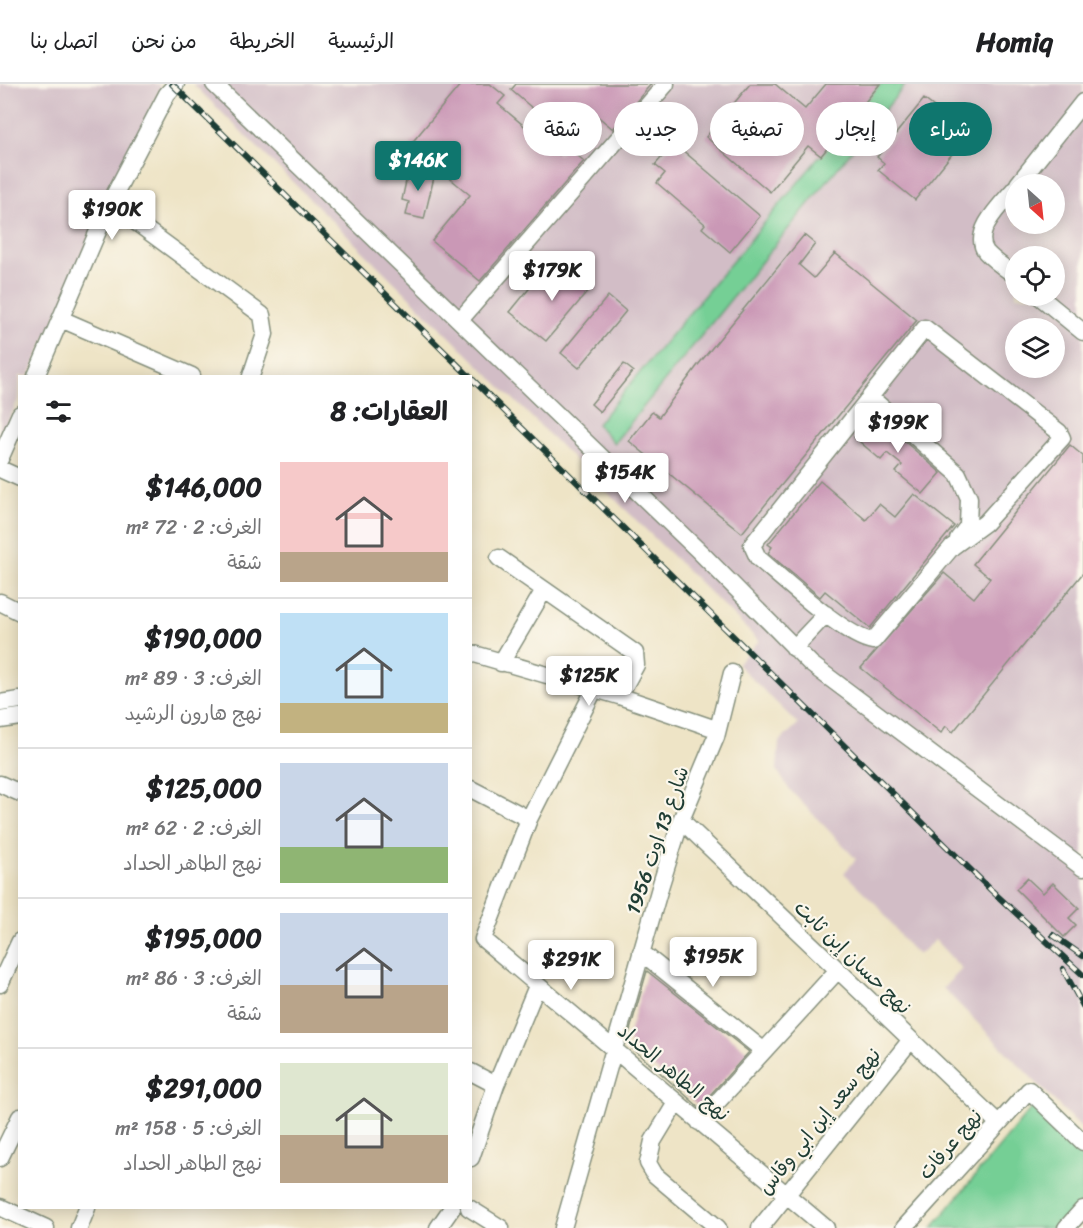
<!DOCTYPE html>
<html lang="ar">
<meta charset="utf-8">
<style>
:root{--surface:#fff;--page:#f6f6f6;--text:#202124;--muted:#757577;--line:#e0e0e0;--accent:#0f766e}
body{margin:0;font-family:Sriracha,"Playpen Sans Arabic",sans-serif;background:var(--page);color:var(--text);direction:rtl;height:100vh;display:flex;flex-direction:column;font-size:22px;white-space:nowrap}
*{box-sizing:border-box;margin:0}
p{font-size:20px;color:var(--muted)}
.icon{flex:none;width:33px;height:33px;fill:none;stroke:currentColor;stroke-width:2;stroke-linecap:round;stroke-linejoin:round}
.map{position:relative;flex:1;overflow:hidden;direction:ltr}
.sheet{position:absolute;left:18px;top:291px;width:454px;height:834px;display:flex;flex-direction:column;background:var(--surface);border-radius:0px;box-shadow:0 3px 15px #0003;direction:rtl}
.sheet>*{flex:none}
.guide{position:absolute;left:490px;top:18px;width:502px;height:54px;direction:rtl;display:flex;gap:12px}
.needle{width:39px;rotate:153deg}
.buttons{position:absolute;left:1005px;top:90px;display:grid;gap:12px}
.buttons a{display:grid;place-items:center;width:60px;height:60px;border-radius:50%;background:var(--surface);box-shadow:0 3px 15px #0003;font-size:30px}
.price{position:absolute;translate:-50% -51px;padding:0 14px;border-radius:6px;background:#fff;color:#222;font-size:20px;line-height:39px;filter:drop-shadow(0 2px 3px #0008)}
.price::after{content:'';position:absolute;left:50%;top:36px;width:18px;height:14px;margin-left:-9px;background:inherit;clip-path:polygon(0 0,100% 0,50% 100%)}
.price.active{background:var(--accent);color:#fff}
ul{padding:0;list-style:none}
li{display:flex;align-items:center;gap:18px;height:150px;padding:0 24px}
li+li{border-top:2px solid var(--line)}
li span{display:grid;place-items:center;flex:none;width:168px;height:120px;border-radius:0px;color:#555}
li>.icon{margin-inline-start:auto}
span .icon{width:72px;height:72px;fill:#fffc;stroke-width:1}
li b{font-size:26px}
h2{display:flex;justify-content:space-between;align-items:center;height:72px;padding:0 24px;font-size:26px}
.chip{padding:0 21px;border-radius:27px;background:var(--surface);box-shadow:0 3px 15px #0003;font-size:21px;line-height:54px}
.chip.active{background:var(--accent);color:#fff}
header{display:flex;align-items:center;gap:36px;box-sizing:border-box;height:84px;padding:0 30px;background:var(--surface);border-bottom:2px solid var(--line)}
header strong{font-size:28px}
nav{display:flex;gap:33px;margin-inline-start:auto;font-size:21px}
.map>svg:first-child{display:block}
</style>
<header>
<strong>Homiq</strong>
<nav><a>الرئيسية</a><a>الخريطة</a><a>من نحن</a><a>اتصل بنا</a></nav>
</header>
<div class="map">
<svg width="1083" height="1144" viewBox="0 0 1083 1144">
<rect width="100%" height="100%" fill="#fbf7ec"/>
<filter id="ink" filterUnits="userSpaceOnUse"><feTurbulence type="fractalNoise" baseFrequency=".0167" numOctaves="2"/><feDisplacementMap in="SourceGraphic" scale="12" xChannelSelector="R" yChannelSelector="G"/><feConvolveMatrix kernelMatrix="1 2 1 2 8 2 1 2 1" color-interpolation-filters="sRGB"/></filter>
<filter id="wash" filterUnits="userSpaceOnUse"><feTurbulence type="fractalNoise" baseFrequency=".008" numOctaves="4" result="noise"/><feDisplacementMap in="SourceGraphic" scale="24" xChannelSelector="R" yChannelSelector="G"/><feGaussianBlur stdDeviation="1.35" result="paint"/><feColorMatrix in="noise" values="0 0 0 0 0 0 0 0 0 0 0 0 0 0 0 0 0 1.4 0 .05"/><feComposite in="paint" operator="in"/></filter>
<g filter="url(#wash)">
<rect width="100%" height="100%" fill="#eee4c6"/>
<!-- industrial -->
<path fill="#d2bdc6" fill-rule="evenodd" d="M0 0H158L161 3 29 292H20L19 313 0 356Z
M193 0H1083V1046L943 904 962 885 935 856 918 871 903 856 879 823 844 789 856 775 789 705 777 686 779 658 798 640 737 580 759 557ZM1016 100H1054V140H1016ZM1016 172H1054V212H1016ZM1016 244H1054V284H1016Z"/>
<!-- green -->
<path fill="#74cf95" stroke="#4a8664" stroke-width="1.5" d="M880 0H906L614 359 597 340Z
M1037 1017 1083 1060V1117L1060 1144H932Z"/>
<g id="blocks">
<!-- building -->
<path fill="#ca98b6" d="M461 0H490L505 12 498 20 559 71 566 62 584 77 480 197 432 157 470 111 410 61Z
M516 0H651L613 45 583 20 560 48 511 6Z
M750 0H775L805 25 826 0H880L821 72 808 62 770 108 706 53Z
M924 15 968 50 915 116 878 86 884 79 877 73Z
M668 34 675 40 669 47 674 51 667 60 662 56 657 61 650 56Z
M674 59 760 132 730 168 702 144 705 140 657 99 665 89 655 81Z
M409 83 435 89 424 135 406 131 409 118 402 116Z
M804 151 815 160 799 181 814 194 835 169 917 236 742 449 629 357 652 328 659 333 698 281Z
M570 181 594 200 546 257 510 228 537 195 550 205Z
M608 212 626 227 579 284 561 269Z
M624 280 633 287 600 328 591 320Z
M873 330 941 389 923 410 896 388 902 381 887 369 881 376 854 353Z
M1070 361 1083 372V489L953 648 946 642 941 649 861 584 944 489 974 514 990 494 973 480Z
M820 397 866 436 879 420 895 433 914 410 954 442 870 544 825 507 820 513 768 469 772 463 768 460Z
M1027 794 1043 809 1053 799 1079 824 1069 834 1076 841 1064 853 1016 805Z
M647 887 749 968 699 1023 631 963 628 953Z"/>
</g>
</g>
<g filter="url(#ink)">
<use href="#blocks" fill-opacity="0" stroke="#86907d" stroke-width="1.5"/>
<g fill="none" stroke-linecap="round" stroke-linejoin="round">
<!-- minor casing -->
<g stroke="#86907d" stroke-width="19">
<path id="minor" d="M214 0 701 469 811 580 1083 784
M1018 100 1083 18
M1016 103C1003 119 971 147 986 168 994 177 1006 185 1016 192
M110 119 262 231 265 250 251 292
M1039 212 1083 248
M61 235 192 292
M460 236 666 0
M925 244 1059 348 1062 354 985 439 952 463 873 557C846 554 781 493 758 474L752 461Z
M36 292 110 119 167 10 176 0
M870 313 958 390 969 414 968 442 958 455
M0 375 20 330
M0 385 20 394
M499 474 635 569 636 581 619 612
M0 518 20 528
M794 564 826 530
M471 569 619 612 716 645
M501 579 544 506
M594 606 529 735 483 855 826 1144
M0 619 20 616
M0 636 20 633
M0 700 20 709
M471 705 529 735
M681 736 997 1038
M641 868 764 967
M0 900 20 857
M471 988 496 1001
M676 1019 653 1057 648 1079 655 1091 718 1144
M699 1038 837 887
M0 1074 20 1033
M471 1074 496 1001 537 902
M0 1123 46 1144
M469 1124 501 1144
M79 1144 87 1124
M438 1144 452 1124
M563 1144 661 800 681 736 716 653 732 589
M760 1144 910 957
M904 1144 1029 1006 1083 1058
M1066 1144 1083 1125"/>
</g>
<!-- minor -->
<use href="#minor" stroke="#fff" stroke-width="16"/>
<!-- rail casing -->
<g stroke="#1f3d34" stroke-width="6">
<path id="rail" d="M172 0 469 292
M471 294 991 806 1083 891
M1053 851 1083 872
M1063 885 1083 922"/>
</g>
<!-- rail -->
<use href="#rail" stroke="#fbf7ec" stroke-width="4" stroke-dasharray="11" stroke-linecap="butt"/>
</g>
</g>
<g text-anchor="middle" stroke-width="4.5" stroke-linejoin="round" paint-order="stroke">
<!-- street labels -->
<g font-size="20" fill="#1f3d34" stroke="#fbf7ec">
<text transform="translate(657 756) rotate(-71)" y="7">شارع 13 اوت 1956</text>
<text transform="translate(853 873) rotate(44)" y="7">نهج حسان إبن ثابت</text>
<text transform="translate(674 988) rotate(40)" y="7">نهج الطاهر الحداد</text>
<text transform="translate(819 1037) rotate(-51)" y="7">نهج سعد إبن ابي وقاس</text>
<text transform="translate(950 1060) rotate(-49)" y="7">نهج عرفات</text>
</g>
</g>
</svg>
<div class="buttons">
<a><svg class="needle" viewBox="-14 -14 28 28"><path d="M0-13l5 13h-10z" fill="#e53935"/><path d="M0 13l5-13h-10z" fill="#757577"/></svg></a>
<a><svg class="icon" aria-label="locate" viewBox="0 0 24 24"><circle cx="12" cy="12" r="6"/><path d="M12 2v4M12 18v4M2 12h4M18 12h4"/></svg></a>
<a><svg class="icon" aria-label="layers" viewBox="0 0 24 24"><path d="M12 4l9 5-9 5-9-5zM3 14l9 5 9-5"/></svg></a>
</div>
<b class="price active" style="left:418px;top:108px">$146K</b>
<b class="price" style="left:112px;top:157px">$190K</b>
<b class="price" style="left:552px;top:218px">$179K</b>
<b class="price" style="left:898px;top:370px">$199K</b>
<b class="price" style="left:625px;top:420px">$154K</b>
<b class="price" style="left:589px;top:623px">$125K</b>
<b class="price" style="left:713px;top:904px">$195K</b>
<b class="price" style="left:571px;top:907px">$291K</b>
<div class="guide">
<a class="chip active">شراء</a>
<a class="chip">إيجار</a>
<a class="chip">تصفية</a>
<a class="chip">جديد</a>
<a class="chip">شقة</a>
</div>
<section class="sheet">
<h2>العقارات: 8<svg class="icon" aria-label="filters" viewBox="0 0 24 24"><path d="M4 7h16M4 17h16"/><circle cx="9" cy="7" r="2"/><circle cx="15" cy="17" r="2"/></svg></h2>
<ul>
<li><span style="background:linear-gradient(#f6c9c9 75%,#b9a48a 0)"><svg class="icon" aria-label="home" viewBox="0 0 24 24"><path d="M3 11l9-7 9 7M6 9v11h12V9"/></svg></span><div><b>$146,000</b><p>الغرف: 2 · 72 m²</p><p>شقة</p></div></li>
<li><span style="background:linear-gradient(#bfe0f5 75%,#c2b280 0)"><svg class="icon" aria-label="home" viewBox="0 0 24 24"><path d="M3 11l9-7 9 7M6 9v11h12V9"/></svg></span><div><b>$190,000</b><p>الغرف: 3 · 89 m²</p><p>نهج هارون الرشيد</p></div></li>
<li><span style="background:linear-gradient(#c9d6e8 70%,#8fb573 0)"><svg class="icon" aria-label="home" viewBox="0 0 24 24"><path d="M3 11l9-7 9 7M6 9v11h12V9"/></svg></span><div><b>$125,000</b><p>الغرف: 2 · 62 m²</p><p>نهج الطاهر الحداد</p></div></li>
<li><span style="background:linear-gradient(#c9d6e8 60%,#b9a48a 0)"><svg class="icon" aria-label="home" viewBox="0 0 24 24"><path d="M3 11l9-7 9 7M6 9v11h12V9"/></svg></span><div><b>$195,000</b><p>الغرف: 3 · 86 m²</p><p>شقة</p></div></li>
<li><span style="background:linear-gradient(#dfe7d0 60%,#b9a48a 0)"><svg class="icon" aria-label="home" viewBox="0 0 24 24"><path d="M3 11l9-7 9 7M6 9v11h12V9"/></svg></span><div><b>$291,000</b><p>الغرف: 5 · 158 m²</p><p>نهج الطاهر الحداد</p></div></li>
</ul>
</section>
</div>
